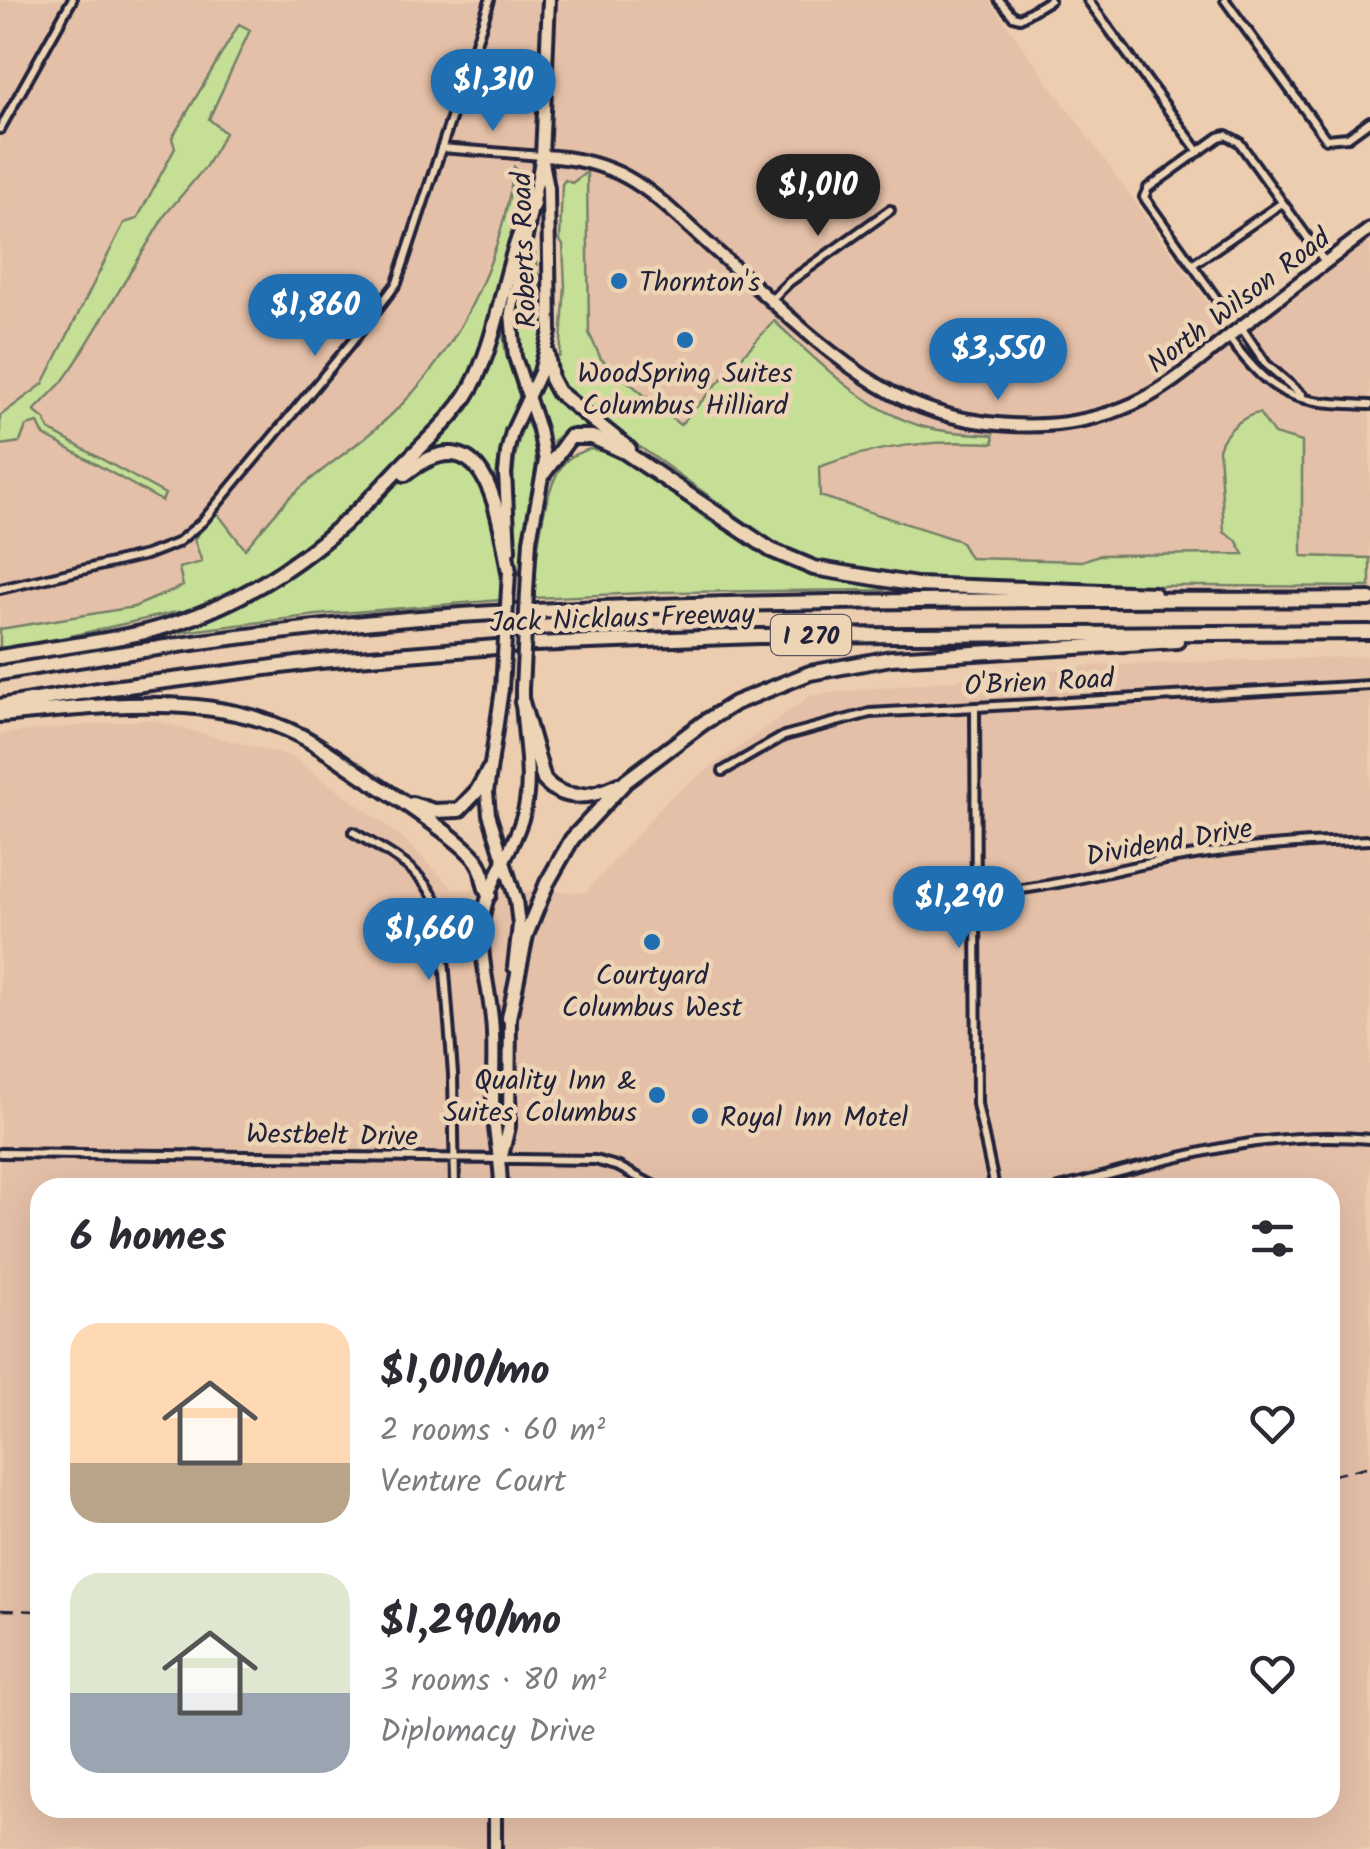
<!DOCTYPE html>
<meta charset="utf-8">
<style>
:root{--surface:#fff;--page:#f7f7f7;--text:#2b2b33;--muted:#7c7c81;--accent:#1f6fb2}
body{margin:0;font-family:Kalam,sans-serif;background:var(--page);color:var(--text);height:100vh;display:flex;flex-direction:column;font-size:38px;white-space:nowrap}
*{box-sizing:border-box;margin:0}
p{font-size:32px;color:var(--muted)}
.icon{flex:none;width:55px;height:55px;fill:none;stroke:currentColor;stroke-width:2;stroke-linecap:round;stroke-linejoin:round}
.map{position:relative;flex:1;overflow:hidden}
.panel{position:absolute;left:30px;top:1178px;width:1310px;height:640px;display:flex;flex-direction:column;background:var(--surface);border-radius:30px;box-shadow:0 10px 40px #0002}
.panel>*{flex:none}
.price{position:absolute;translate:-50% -85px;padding:0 22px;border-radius:35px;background:var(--accent);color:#fff;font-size:32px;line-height:65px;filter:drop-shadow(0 2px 5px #0008)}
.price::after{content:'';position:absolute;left:50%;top:60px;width:30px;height:22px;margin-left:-15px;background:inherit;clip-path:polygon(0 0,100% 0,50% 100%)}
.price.on{background:#222;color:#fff}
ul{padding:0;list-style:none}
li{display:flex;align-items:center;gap:30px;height:250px;padding:0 40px}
li span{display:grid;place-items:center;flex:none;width:280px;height:200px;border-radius:30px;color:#555}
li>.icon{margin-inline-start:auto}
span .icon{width:120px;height:120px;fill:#fffc;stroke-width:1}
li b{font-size:42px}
h2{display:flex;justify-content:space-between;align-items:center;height:120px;padding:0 40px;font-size:42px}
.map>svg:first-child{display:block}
</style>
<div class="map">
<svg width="1370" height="1849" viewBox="0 0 1370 1849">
<rect width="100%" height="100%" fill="#eccdb0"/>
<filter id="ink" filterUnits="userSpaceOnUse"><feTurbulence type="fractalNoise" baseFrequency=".01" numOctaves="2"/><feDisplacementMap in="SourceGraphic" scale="20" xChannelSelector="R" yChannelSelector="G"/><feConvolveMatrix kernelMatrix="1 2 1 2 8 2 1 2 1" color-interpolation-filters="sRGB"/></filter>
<g filter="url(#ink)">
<!-- built -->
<path fill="#e5c0a8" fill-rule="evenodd" d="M0 0H989L1231 335 1370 229V558L1302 556V442L1274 434 1236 540 1244 554 1099 555 1082 561 970 558 960 541 820 496 819 467 857 453 939 440 994 443V436L926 427 885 412 837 379 681 425 601 359 589 333 587 174 571 183 514 167 509 200 487 276 435 368 390 416 290 497 244 549 217 513 202 563 179 569 184 586 134 607 0 629V445L19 442 26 425 38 422 44 435 165 494 49 430 34 411 62 382 76 362 165 215 206 166 225 133 209 119 250 30 239 25 172 138 175 148 137 219 124 223 43 384 0 416Z
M1370 656V1849H0V734L148 719 293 757 399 835 454 889 586 892 670 797 811 695 1089 666ZM40 1188H1330V1808H40Z"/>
<!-- grass -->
<path fill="#c6df96" stroke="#748068" stroke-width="2.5" d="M239 24 250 30 209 119 225 133 206 166 165 215 76 362 62 382 34 411 45 420 49 430 165 494 162 501 44 435 38 423 26 426 20 442 0 445V416L43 384 124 223 137 219 175 148 172 138Z
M514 167 525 178 524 202 516 220C504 271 496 327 472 374 436 442 255 614 176 612L0 652V629L134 607 183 586 179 568 202 562 194 539 217 513 245 549C260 532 274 513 290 497 322 467 360 445 391 415 459 351 502 259 514 167Z
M587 172 589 333 601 359 680 425 774 321C819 362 864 410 924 427 946 433 971 433 993 435L994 443C933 440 877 445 819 467L820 496 960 541 970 558 1082 561 1099 555 1244 554 1236 540 1224 532 1219 449C1224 432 1242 416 1259 413L1274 434 1302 442V556L1370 558V587L1034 585 952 581 839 568 782 548 574 400 557 377 556 359 560 356 565 286 563 245 560 241 562 184 565 180 572 183Z
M533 239 544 321 539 355 529 379C508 334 522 285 533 239Z
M501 319 506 355 520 398 501 445 495 482C478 452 455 448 424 452L462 411Z
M545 379 593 428H567L549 445 535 399Z
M526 420C545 456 531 490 525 527 522 543 522 558 521 574L515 576C518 522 503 471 526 420Z
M590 449C636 455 673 497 710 521 769 558 816 575 884 586V590L665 592 534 598C535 564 542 482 568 459 574 454 583 451 590 449Z
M436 460C449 460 463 461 473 471 499 495 502 566 501 600L317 615 165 634V631C218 615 273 594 316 557 354 525 390 481 436 460Z"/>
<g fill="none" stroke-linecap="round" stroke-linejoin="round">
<!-- street casing -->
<g stroke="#22223b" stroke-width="14">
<path id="street" d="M999 0 1013 16 1020 18 1050 0
M1088 0 1199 152
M1225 0 1326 139 1348 137 1370 121
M0 129 72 0
M441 148 542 156
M1192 265 1282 203
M772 299 789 282 890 210
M1218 301 1144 197 1148 188 1219 137 1226 135 1239 142 1325 262
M1241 327 1266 364 1302 395
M1229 338C1276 400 1293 402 1370 405
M0 589 146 555 177 543 202 522 352 342 397 283 490 0
M975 707 977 1104 995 1188
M723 771 784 736 870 713 1370 685
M353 832C391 855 420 866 440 908L453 1074 455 1188
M977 893C1037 891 1091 875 1150 863 1222 848 1297 843 1370 840
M0 1153 595 1160 619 1167 658 1188
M1059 1188C1161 1162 1263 1128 1370 1139"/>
</g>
<!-- secondary casing -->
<g stroke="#22223b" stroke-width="18">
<path id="secondary" d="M542 156C629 160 654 196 715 250 766 295 820 350 878 385 950 430 1055 439 1133 404 1171 387 1205 355 1237 330 1281 296 1326 262 1370 229"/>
</g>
<!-- primary casing -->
<g stroke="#22223b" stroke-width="18">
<path id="primary" d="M509 550 505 473 507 453 512 432 540 372 550 332 548 188 543 162
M528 574 530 540 545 461 539 429 515 357 511 313 542 156 549 0
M502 689 487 792 489 814 516 900 519 925 514 967
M502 1156 509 1127 510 1014
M501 1188C501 1166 497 1148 495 1127 490 1091 496 1054 492 1019 489 988 480 958 482 927 484 885 514 852 524 812 534 772 521 730 522 689
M495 1849V1808"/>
</g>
<!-- highway casing -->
<g stroke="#22223b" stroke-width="20">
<path id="highway" d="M547 353 551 379 558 392 629 449
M544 473 570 437H592L625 452 771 550 814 568 917 585 1154 594
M405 474C487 410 499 515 509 572
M0 657C49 648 101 643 149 631 249 605 326 548 394 474 424 441 458 418 477 376 502 321 505 258 533 204
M0 673C163 645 329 622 494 613 786 597 1078 601 1370 599
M522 702 544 780C565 803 592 797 618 785
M0 706 104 689 320 661 534 644 758 636 1370 632
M0 715C98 707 210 689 301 736 326 749 349 767 372 782 393 795 472 846 480 866 484 875 483 885 489 895
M412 804 434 811 459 810 477 791 489 770
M509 1018 526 935 547 883 572 839 626 781 703 723 735 703 810 673 891 658 1177 641"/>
</g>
<!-- street -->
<use href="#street" stroke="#edd4b5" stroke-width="6"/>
<!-- secondary -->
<use href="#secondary" stroke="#edd4b5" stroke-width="10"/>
<!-- primary -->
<use href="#primary" stroke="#edd4b5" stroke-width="10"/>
<!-- highway -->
<use href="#highway" stroke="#edd4b5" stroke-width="12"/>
<!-- rail -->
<path stroke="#22223b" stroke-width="2.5" stroke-dasharray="15 8" stroke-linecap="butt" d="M1330 1476 1370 1466
M0 1610 40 1611"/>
<!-- primary-bridge casing -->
<g stroke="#22223b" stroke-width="18" stroke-linecap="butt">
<path id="primary-bridge" d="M502 689 509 572
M522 689 528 574"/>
</g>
<!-- primary-bridge -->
<use href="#primary-bridge" stroke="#edd4b5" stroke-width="10"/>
</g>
</g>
<!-- markers -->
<g fill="#1f6fb2" stroke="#edd4b5" stroke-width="4">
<circle cx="619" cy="281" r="10"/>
<circle cx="685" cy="340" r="10"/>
<circle cx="652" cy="942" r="10"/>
<circle cx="657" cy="1095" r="10"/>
<circle cx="700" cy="1116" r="10"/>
</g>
<g text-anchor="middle" stroke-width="9" stroke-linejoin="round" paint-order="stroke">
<!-- shield labels -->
<rect fill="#edd4b5" stroke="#5f5760" stroke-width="2.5" x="771" y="615" width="80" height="40" rx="8"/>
<g font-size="25" font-weight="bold" fill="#22223b">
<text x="811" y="644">I 270</text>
</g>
<!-- street labels -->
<g font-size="28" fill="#22223b" stroke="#edd4b5">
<text transform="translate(523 250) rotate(-92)" y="10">Roberts Road</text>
<text transform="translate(1238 300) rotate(-37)" y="10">North Wilson Road</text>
<text transform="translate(622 617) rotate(-2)" y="10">Jack Nicklaus Freeway</text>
<text transform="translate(1039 681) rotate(-3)" y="10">O'Brien Road</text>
<text transform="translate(1169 841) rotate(-10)" y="10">Dividend Drive</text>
<text transform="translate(332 1134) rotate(1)" y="10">Westbelt Drive</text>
</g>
<!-- poi labels -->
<g font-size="28" fill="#22223b" stroke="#edd4b5" text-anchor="start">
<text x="639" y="291">Thornton's</text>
<text x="685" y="382" text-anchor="middle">WoodSpring Suites<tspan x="685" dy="32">Columbus Hilliard</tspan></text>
<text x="652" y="984" text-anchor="middle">Courtyard<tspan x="652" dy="32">Columbus West</tspan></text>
<text x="637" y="1089" text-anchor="end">Quality Inn &amp;<tspan x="637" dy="32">Suites Columbus</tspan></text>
<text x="720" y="1126">Royal Inn Motel</text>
</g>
</g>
</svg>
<b class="price" style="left:493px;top:134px">$1,310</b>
<b class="price on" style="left:818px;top:239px">$1,010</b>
<b class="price" style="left:315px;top:359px">$1,860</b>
<b class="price" style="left:998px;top:403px">$3,550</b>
<b class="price" style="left:959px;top:951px">$1,290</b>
<b class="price" style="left:429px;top:983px">$1,660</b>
<section class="panel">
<h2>6 homes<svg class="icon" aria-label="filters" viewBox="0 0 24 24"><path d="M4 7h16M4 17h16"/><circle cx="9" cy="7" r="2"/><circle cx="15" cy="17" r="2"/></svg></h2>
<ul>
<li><span style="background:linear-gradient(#ffd9b3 70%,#b9a48a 0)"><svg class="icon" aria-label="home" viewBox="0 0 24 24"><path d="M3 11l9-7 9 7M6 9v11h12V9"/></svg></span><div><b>$1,010/mo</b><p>2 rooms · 60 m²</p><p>Venture Court</p></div><svg class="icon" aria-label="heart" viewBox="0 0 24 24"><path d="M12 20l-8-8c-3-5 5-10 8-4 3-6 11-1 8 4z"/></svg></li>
<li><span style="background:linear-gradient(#dfe7d0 60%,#9aa5b1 0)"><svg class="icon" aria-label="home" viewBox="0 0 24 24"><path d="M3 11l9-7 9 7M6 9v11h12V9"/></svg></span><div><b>$1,290/mo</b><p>3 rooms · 80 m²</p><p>Diplomacy Drive</p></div><svg class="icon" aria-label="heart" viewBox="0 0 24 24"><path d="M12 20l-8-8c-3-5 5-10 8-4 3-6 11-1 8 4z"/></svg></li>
</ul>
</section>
</div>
